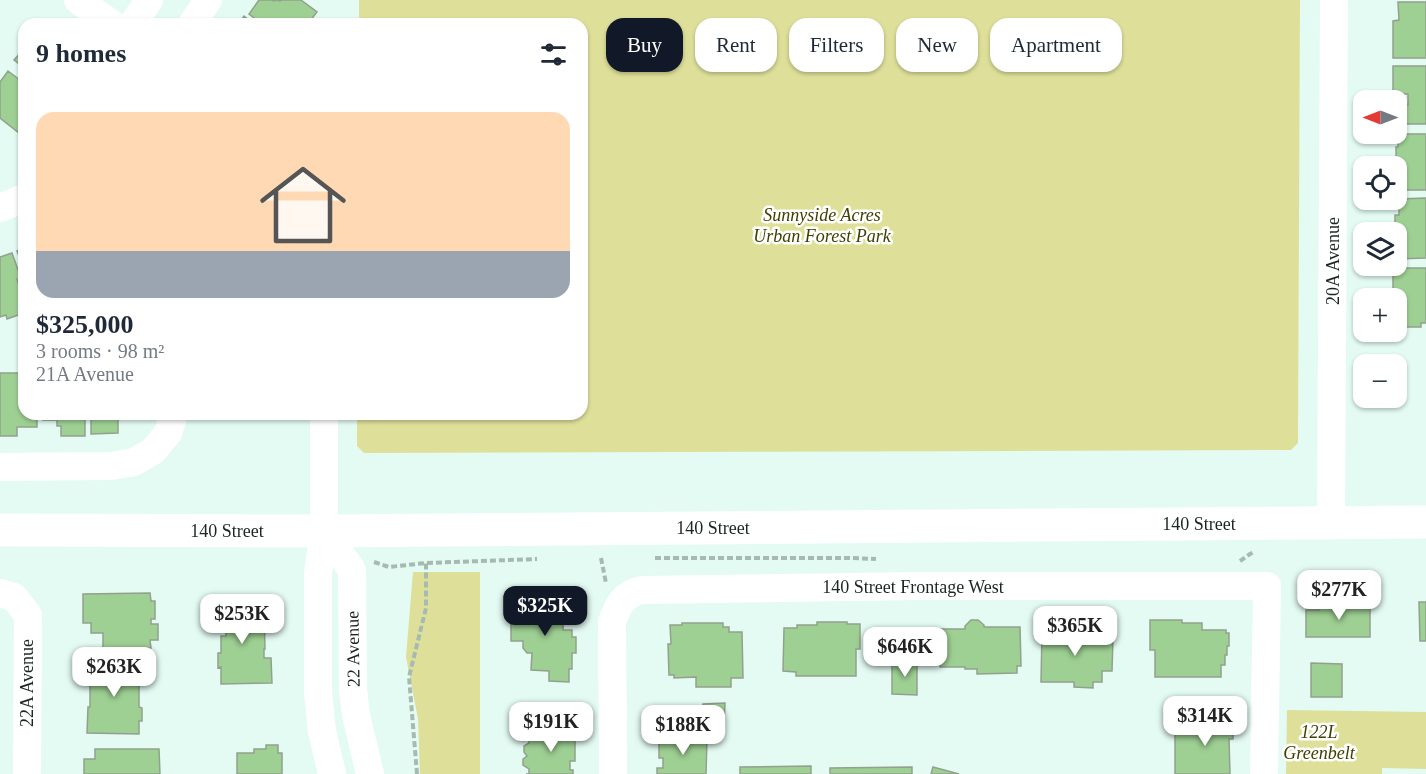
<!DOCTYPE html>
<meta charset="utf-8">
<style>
:root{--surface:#fff;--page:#f2f2f3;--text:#1f2937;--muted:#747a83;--line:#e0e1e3;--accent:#111827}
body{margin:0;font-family:Georgia,serif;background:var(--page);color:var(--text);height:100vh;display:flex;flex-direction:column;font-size:22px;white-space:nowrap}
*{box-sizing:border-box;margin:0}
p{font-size:20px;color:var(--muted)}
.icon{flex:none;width:33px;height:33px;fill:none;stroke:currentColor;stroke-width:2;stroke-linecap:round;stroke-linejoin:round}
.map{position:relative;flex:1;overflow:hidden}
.details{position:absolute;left:18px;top:18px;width:570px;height:402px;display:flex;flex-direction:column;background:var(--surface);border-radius:18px;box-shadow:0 2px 4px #0004}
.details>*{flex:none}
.hud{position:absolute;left:606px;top:18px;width:570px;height:54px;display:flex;gap:12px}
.needle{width:39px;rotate:270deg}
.tools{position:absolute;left:1353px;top:90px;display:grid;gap:12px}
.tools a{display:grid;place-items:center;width:54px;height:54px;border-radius:12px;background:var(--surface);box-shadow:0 2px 4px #0004;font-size:30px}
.price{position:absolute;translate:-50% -51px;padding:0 14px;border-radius:12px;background:#fff;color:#222;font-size:20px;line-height:39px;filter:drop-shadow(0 2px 3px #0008)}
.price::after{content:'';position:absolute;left:50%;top:36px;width:18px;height:14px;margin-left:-9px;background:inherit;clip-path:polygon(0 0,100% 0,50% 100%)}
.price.selected{background:var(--accent);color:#fff}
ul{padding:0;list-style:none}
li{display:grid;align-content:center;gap:12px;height:318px;padding:0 18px}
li+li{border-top:2px solid var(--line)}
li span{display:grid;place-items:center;height:186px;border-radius:18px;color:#555}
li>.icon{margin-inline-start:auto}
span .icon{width:108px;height:108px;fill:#fffc;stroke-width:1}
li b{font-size:26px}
h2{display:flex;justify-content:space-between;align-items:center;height:72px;padding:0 18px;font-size:26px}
.pill{padding:0 21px;border-radius:18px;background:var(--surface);box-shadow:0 2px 4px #0004;font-size:21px;line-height:54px}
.pill.selected{background:var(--accent);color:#fff}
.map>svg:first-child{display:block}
</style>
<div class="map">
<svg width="1426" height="774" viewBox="0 0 1426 774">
<rect width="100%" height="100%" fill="#e3fbf2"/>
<!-- green -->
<path fill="#dee09a" d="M359 0H1300L1298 443 1291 450 364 453 357 446V414H582V24H359Z
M413 572H480V774H420L418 719 406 657Z
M1287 710 1426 712V769L1382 768V774H1286Z"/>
<!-- building -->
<path fill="#9ed093" stroke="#92a08f" stroke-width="1.5" d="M259 0H272L273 1 278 0 280 1 281 0H301L317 12 310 21 312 23 311 24H262L249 14Z
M1398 2H1426V58H1393V21L1399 20Z
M244 16 254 24H238Z
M24 49V68L14 60Z
M1393 66H1426V124H1405V105H1408V94H1393Z
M8 71 24 83V137L0 118V82Z
M1398 134H1426V190H1396V166H1392V164H1396V147H1398Z
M1426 198V258L1396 259V232H1393H1400V226H1395V215H1399V199Z
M24 248V269L17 251Z
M12 253 21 278 17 279 24 299V309L19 310 21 314 7 319 6 315 0 317V257Z
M1393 268H1426V323H1421V327H1396V298H1393Z
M0 373H24V414H37V427H17V436H0Z
M43 414H85V436H61V426H57V420H43Z
M91 414H125V418H118V433L91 434Z
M150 593 151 601H155V619H151V624H158V640H150L151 648 103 649V633H91V623H83V594Z
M531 597H560V608H564L563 630H572V637H576V653H572V669H569V682L549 681V671L531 670 532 653H527L523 648V641H511V609H531Z
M1419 602H1426V641H1420Z
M225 603H243V605H257V608H264L265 649H264V658H271L272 683 221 684V667L218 668V653H221V636H226L225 626H212L211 608H225Z
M1319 604H1370V637H1306V610H1319Z
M971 620H978L984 625V627H1020L1021 666H1017V673L977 674V669H965V667H940L939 629H965V626Z
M1150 620H1182V623H1202V630H1226V633H1229V646H1227V655H1225V665H1221V677H1155V650H1150Z
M817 622H847V624H860V649H856V676H796V672L783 671 784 628H797V625H817Z
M682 623H723V627H729V632H742L743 678H731V687H696V677L674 678V675H669L668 644H671L670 625H682Z
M1052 626H1078V634H1099V638H1113L1112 671H1102V682H1093V688L1074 687V682H1041L1042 632H1052Z
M113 658H122V663H139V707L142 708V721H139V734L87 733 88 707H90V663H113Z
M892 662H917V695L892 694Z
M1311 663 1342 664V697H1311Z
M725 703 724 727H703V704Z
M1207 715H1233V739H1229L1230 774H1175V729H1194V722H1207Z
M539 732H575V761H570V770H573V774H526H529V769L523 765V759L527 756 524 752V746L529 743V739H539Z
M659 738 707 739 706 774H657V768H663V758H659Z
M266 745H278V753H282V774H237V753H254V749H266Z
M95 749H159L160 774H84V759H95Z
M811 766V774H740V767Z
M912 767V774H830V768Z
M933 767 959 774H931Z"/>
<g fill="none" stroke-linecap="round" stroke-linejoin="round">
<!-- path -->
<path stroke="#a6bab2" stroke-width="4" stroke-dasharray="6 3" stroke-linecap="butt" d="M601 558 606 583
M655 558H851L876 559
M1240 561 1250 554 1254 552
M374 562 389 567 426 563 537 559
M417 774 409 677 426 608V563"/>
<!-- minor -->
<path stroke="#fff" stroke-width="28" d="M78 0 112 24
M133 24 149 0
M192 24 208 0
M0 208 24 198
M324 414V531L318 573V692L322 731 332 774
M0 467 111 466 134 462 153 451 168 433 174 414
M1331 523 1334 0
M324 531 352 570 353 689 356 715 370 774
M0 593 14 597 28 615 27 774
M613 774 612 622C618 605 623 594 642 590L919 586H1267L1264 774"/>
<!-- major -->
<path stroke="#fff" stroke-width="33" d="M0 530 324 531 1426 522"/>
</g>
<g text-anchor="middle" stroke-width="5" stroke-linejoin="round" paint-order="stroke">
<!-- park labels -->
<g font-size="18" font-style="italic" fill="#403f01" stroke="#fff">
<text x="822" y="221">Sunnyside Acres<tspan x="822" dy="21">Urban Forest Park</tspan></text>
<text x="1319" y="738">122L<tspan x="1319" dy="21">Greenbelt</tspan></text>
</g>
<!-- street labels -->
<g font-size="18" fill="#1c2522" stroke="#fff">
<text transform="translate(1333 261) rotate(-90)" y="6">20A Avenue</text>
<text x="1199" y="530">140 Street</text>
<text x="713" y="534">140 Street</text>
<text x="227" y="537">140 Street</text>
<text x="913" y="593">140 Street Frontage West</text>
<text transform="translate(353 649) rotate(-91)" y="6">22 Avenue</text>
<text transform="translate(27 683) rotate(-90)" y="6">22A Avenue</text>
</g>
</g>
</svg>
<div class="tools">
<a><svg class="needle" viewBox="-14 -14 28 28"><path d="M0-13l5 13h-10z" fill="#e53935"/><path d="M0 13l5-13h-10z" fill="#747a83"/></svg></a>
<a><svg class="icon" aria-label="locate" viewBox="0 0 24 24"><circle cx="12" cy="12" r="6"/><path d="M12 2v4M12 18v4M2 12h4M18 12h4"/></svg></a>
<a><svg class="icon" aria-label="layers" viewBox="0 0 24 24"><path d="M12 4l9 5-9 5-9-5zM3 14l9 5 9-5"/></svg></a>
<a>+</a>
<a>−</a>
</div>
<b class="price" style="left:1339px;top:621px">$277K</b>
<b class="price selected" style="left:545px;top:637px">$325K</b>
<b class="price" style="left:242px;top:645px">$253K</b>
<b class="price" style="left:1075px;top:657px">$365K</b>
<b class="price" style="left:905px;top:678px">$646K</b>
<b class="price" style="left:114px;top:698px">$263K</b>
<b class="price" style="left:1205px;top:747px">$314K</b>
<b class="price" style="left:551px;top:753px">$191K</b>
<b class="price" style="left:683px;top:756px">$188K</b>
<div class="hud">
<a class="pill selected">Buy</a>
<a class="pill">Rent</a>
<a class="pill">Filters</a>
<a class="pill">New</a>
<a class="pill">Apartment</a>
</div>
<section class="details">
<h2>9 homes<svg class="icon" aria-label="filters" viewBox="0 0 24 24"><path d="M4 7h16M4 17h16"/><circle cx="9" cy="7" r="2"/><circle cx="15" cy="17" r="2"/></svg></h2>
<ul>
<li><span style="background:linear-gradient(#ffd9b3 75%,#9aa5b1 0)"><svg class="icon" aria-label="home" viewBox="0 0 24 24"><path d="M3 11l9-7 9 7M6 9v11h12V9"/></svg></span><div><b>$325,000</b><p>3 rooms · 98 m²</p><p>21A Avenue</p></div></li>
</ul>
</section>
</div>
